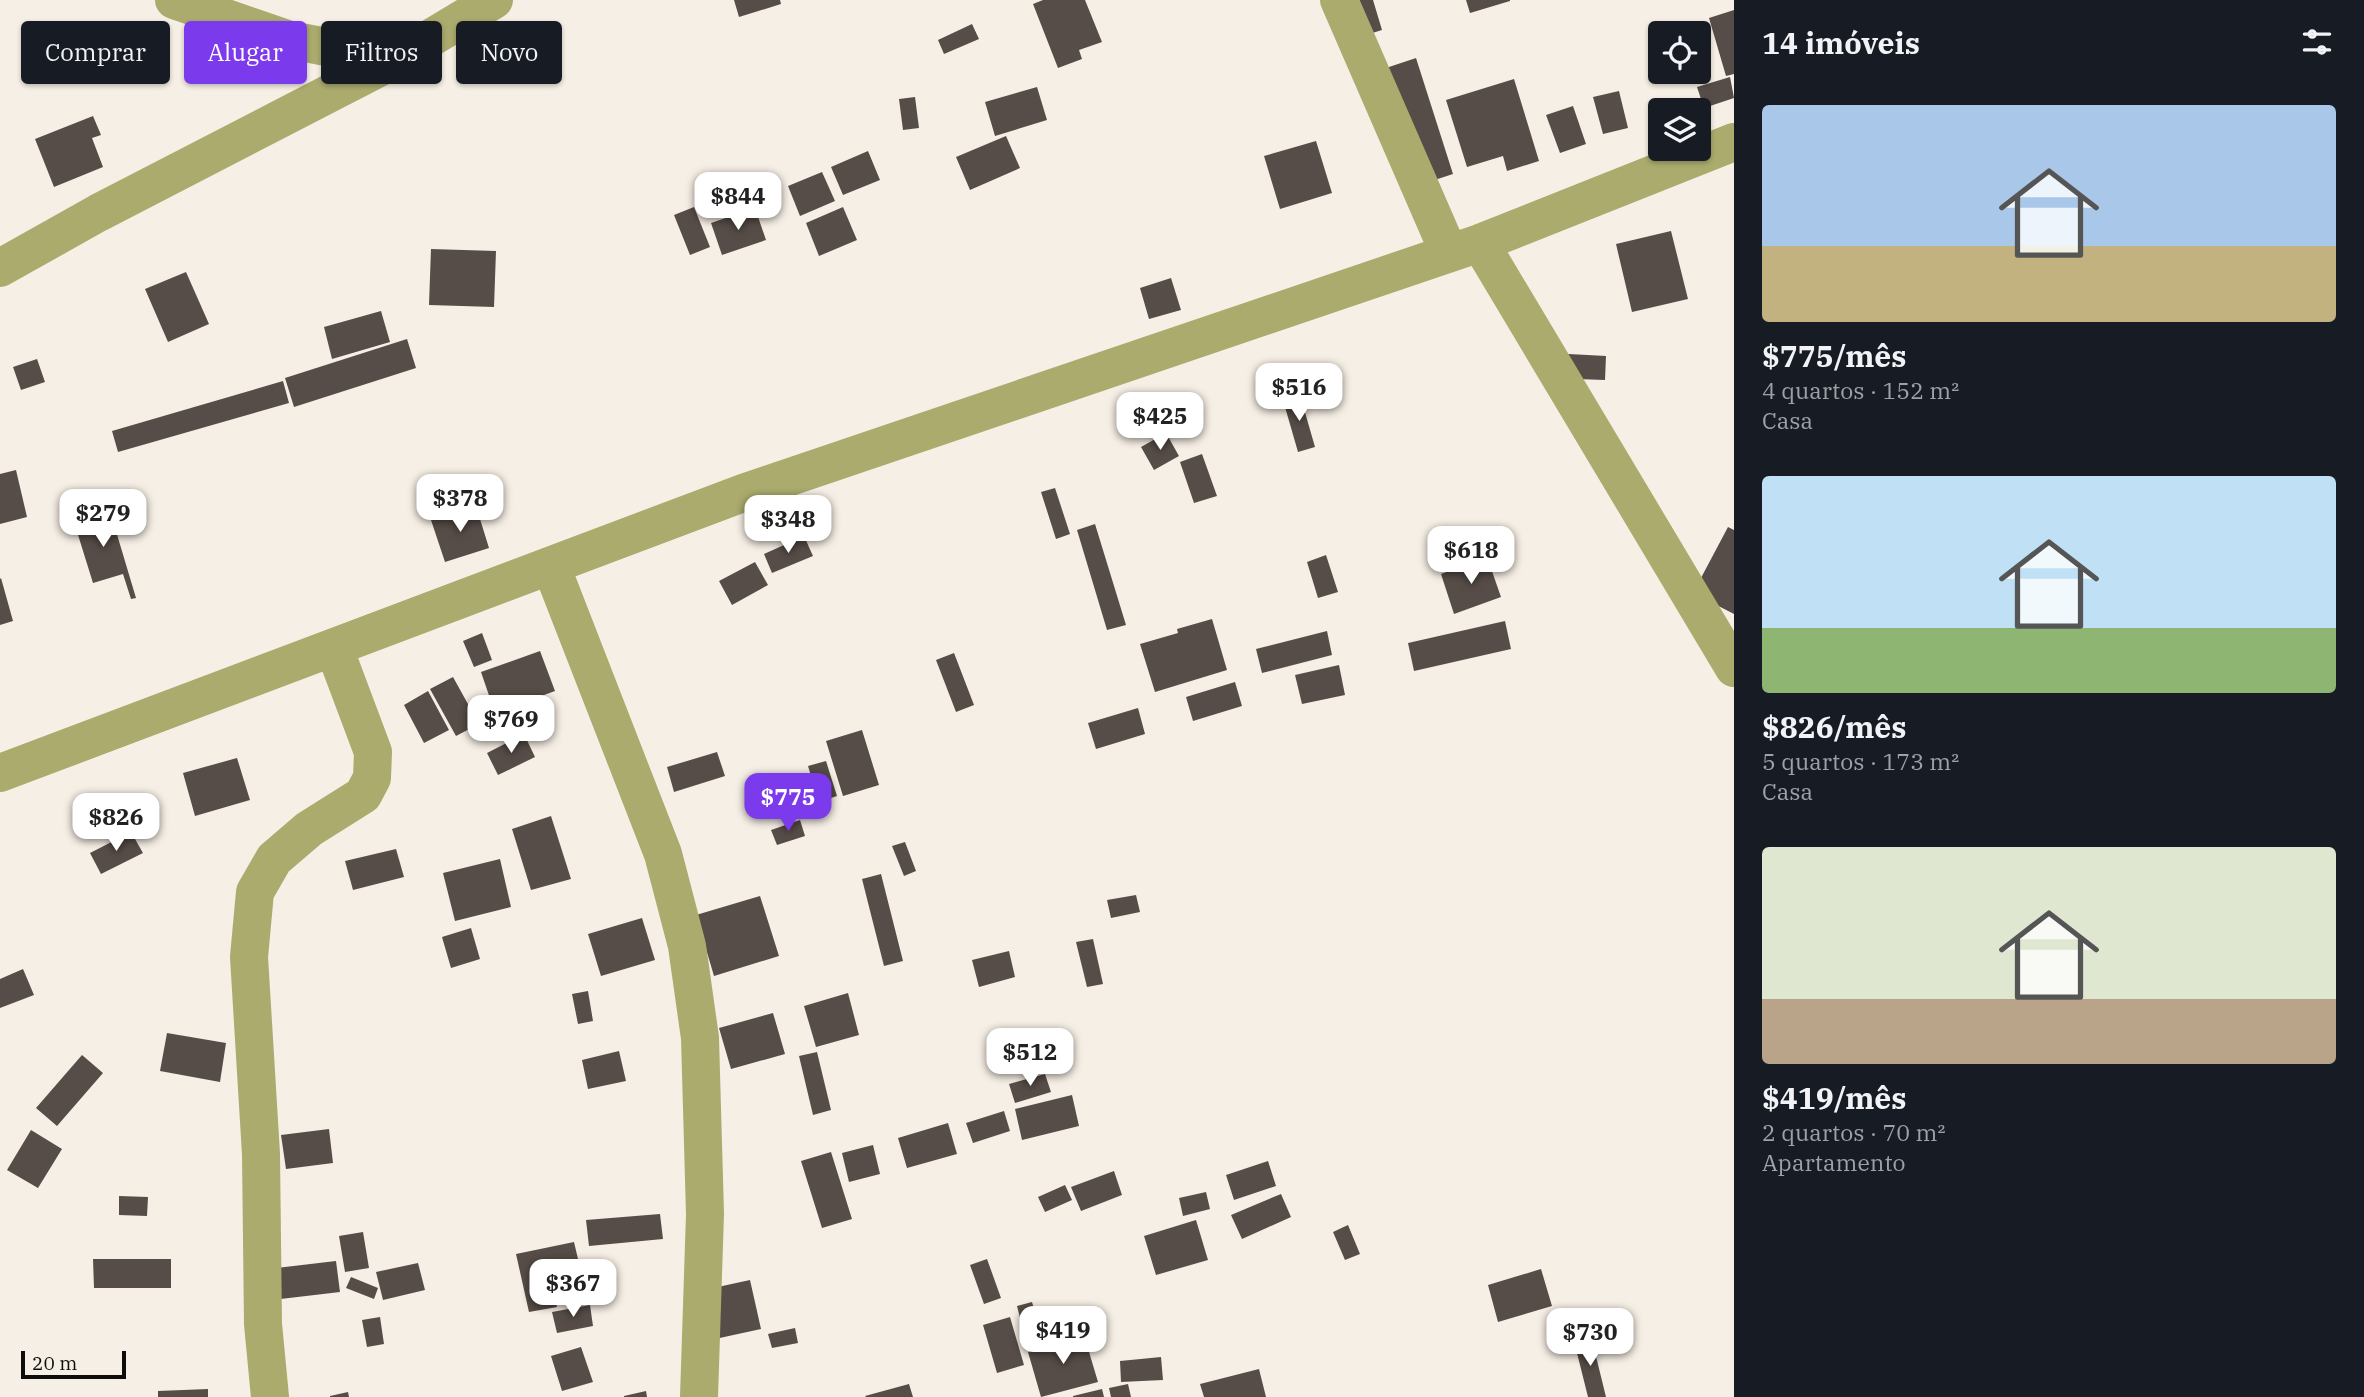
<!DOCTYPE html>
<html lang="pt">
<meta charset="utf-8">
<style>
:root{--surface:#171b24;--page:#242831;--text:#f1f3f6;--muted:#9ea1a6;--accent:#7c3aed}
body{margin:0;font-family:"IBM Plex Serif",serif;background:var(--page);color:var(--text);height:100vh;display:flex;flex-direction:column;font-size:26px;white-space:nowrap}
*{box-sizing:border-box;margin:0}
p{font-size:23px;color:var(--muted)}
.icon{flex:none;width:38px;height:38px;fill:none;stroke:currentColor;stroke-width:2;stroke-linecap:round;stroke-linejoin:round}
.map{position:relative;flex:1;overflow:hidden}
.sheet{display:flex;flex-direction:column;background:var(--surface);width:630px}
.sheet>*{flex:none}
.hud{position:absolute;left:21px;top:21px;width:665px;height:63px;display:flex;gap:14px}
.buttons{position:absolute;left:1648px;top:21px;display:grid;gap:14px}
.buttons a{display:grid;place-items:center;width:63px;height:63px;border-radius:7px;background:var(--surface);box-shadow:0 2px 5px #0004;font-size:35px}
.scale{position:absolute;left:21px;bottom:18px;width:105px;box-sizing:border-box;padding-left:7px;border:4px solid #0f0d09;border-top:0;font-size:19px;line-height:24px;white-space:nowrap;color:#0f0d09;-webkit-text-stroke:5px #f6efe5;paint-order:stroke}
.price{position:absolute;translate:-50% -60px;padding:0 16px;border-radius:14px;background:#fff;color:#222;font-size:23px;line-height:46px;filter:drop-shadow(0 2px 4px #0008)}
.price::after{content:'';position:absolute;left:50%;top:42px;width:21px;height:16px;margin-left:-10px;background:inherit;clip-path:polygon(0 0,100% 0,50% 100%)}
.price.selected{background:var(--accent);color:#fff}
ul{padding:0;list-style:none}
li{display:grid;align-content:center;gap:14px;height:371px;padding:0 28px}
li span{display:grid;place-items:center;height:217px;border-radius:7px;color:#555}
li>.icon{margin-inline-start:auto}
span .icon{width:126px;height:126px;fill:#fffc;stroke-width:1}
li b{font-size:30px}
h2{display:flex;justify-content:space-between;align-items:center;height:84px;padding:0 28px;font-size:30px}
.chip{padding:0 24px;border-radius:7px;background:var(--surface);box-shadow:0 2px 5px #0004;font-size:24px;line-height:63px}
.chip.selected{background:var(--accent);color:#fff}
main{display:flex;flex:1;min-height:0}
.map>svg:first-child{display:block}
</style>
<main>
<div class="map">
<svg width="1734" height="1397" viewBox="0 0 1734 1397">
<rect width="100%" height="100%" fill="#f6efe5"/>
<!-- building -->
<path fill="#574d48" d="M734 0H780L781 4 739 17Z
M1043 0H1085L1102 42 1079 50 1082 59 1058 68 1033 4Z
M1352 0H1373L1382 30 1363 36Z
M1466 0H1510V1L1470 13Z
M1734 10V74L1726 76 1709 18Z
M972 24 979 39 944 54 938 40Z
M1416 58 1453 174 1410 188 1374 72Z
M1730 77 1734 98 1704 108 1697 87Z
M1514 79 1539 161 1507 171 1503 156 1467 167 1446 100Z
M1037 87 1047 120 995 136 985 102Z
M1619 91 1628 128 1603 134 1593 97Z
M915 97 919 128 903 130 899 99Z
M1573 106 1586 144 1560 153 1546 115Z
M93 116 101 135 92 138 103 167 54 187 35 139Z
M1006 136 1020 168 970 190 956 157Z
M1316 141 1332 193 1280 209 1264 156Z
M868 151 880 180 843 195 831 167Z
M822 172 835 201 800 216 788 186Z
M694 207 710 247 690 255 674 215Z
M843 207 857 240 819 256 806 223Z
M755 208 766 240 722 255 711 223Z
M1671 231 1688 299 1632 312 1616 244Z
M431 249 496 251 494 307 429 305Z
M186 272 209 324 168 342 145 289Z
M1171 278 1181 310 1149 319 1140 288Z
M381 311 390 342 332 359 324 327Z
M407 339 416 368 294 407 285 378Z
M1550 353 1606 356 1605 380 1548 378Z
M37 359 45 382 21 390 13 367Z
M283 381 289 403 118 452 112 431Z
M1300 395 1315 447 1298 452 1283 400Z
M1166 433 1179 456 1154 470 1141 447Z
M1202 454 1217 496 1194 503 1180 462Z
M16 470 27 517 0 524V474Z
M1055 488 1070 534 1056 539 1041 492Z
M476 506 489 548 445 562 431 520Z
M110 511 136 598 131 599 123 574 93 583 74 522Z
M1095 524 1126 625 1107 630 1077 530Z
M1728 527 1734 530V614L1693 593Z
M804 536 813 556 772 573 764 554Z
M1326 555 1338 592 1318 598 1307 562Z
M1487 557 1501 597 1454 614 1441 574Z
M755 562 768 585 732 605 719 581Z
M1 578 13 621 0 625V579Z
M1212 619 1227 670 1155 692 1140 644 1178 633 1177 629Z
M1505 621 1511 649 1414 671 1408 643Z
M1327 631 1332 655 1262 673 1256 649Z
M482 633 492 660 474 667 463 641Z
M540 651 555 691 495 713 481 672Z
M954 653 974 705 956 712 936 660Z
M1339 665 1345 695 1302 704 1295 675Z
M453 677 479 724 456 736 430 689Z
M1235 682 1242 706 1193 721 1186 697Z
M428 691 449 730 424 743 404 705Z
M1138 708 1145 734 1096 749 1088 723Z
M862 730 879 785 843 796 826 741Z
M524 734 535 757 498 775 487 753Z
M717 752 725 776 674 792 667 767Z
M237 758 250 800 195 816 183 773Z
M826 761 837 796 819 802 808 766Z
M551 816 571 879 531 890 512 829Z
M800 820 805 836 777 845 771 830Z
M131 832 143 853 101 874 90 853Z
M905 842 916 871 904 876 892 846Z
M396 849 404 877 353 890 345 861Z
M500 859 511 907 455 921 443 873Z
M881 874 903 961 884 966 862 879Z
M1136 895 1140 912 1111 918 1107 900Z
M760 896 779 956 714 976 696 915Z
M642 918 655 960 601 976 588 934Z
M471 928 480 959 451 968 442 937Z
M1093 939 1103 984 1087 987 1076 942Z
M1009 951 1015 977 979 987 972 960Z
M23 969 34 995 0 1008V979Z
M588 991 593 1021 578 1024 572 994Z
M848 993 859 1035 816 1047 804 1006Z
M773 1013 785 1054 731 1069 719 1028Z
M167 1033 226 1043 220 1082 160 1071Z
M619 1051 626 1081 588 1089 582 1060Z
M817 1052 831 1110 813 1115 799 1056Z
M82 1055 103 1073 57 1126 36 1108Z
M1045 1074 1051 1092 1015 1103 1009 1084Z
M1072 1095 1079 1126 1022 1140 1015 1109Z
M1004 1111 1010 1131 973 1143 966 1123Z
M948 1123 957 1154 907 1168 898 1138Z
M329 1129 333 1163 286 1169 281 1135Z
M31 1130 62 1149 38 1188 7 1170Z
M873 1145 880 1174 849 1182 842 1153Z
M831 1152 852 1219 822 1228 801 1161Z
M1268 1161 1276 1186 1234 1200 1226 1175Z
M1114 1171 1122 1195 1081 1211 1071 1187Z
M1065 1185 1072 1200 1045 1212 1038 1197Z
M1206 1192 1210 1209 1183 1216 1179 1198Z
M1281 1194 1291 1217 1242 1239 1231 1215Z
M119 1196 148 1197 147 1216 119 1215Z
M660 1214 663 1239 589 1246 586 1220Z
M1196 1220 1208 1260 1156 1275 1144 1236Z
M1348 1225 1360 1254 1345 1260 1333 1232Z
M363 1232 369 1268 345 1272 339 1236Z
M574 1242 578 1259 548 1265 557 1307 529 1312 516 1254Z
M93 1259H171V1288H94Z
M987 1259 1001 1298 984 1304 970 1265Z
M336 1261 340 1292 272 1300 268 1269Z
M418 1263 425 1290 383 1300 376 1272Z
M1541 1269 1552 1306 1498 1322 1488 1285Z
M351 1277 378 1288 374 1299 346 1288Z
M750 1280 761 1329 715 1339 704 1290Z
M1032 1302 1042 1336 1026 1341 1017 1306Z
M590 1305 593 1326 557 1333 552 1312Z
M380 1317 384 1344 367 1347 362 1320Z
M1010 1317 1024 1365 997 1373 983 1325Z
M795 1328 798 1343 772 1348 768 1334Z
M1084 1335 1098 1382 1041 1397 1028 1352Z
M1591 1336 1606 1397H1588L1574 1341Z
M581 1347 593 1382 562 1391 551 1356Z
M1161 1357 1163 1380 1121 1382 1120 1361Z
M1259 1369 1266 1397H1204L1200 1384Z
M909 1384 913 1397H866L865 1396Z
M1128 1384 1131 1397H1111L1109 1388Z
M208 1389V1397H158V1391Z
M1102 1389 1104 1397H1073V1396Z
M646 1391 647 1397H624V1396Z
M348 1392 349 1397H330V1396Z"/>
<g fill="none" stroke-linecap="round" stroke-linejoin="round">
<!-- minor -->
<path stroke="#aaab6d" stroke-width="38" d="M174 0 290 40 394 60
M1339 0 1449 253
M1480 243 1734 668
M0 268 98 213 394 60 494 0
M551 566 663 854 687 946 700 1038 705 1214 699 1397
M0 773 743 493 1480 243 1734 142
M270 1397 263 1324 261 1154 249 957 255 892 274 859 309 829 363 795 372 778 373 752 334 648"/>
</g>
</svg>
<div class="buttons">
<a><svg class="icon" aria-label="locate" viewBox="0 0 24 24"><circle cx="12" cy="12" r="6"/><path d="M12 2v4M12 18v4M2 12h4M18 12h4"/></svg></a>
<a><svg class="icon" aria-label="layers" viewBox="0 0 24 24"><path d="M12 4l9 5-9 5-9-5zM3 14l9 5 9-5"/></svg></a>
</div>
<div class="scale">20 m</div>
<b class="price" style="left:738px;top:232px">$844</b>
<b class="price" style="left:1299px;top:423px">$516</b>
<b class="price" style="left:1160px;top:452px">$425</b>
<b class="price" style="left:460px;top:534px">$378</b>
<b class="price" style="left:103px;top:549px">$279</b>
<b class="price" style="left:788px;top:555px">$348</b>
<b class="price" style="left:1471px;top:586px">$618</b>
<b class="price" style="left:511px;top:755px">$769</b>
<b class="price selected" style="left:788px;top:833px">$775</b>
<b class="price" style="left:116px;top:853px">$826</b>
<b class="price" style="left:1030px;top:1088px">$512</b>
<b class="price" style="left:573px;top:1319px">$367</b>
<b class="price" style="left:1063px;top:1366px">$419</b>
<b class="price" style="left:1590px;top:1368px">$730</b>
<div class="hud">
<a class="chip">Comprar</a>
<a class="chip selected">Alugar</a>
<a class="chip">Filtros</a>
<a class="chip">Novo</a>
</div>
</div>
<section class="sheet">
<h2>14 imóveis<svg class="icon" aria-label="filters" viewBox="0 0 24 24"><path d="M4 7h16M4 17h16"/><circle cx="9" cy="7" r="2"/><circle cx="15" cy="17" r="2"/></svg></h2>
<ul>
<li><span style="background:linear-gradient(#a9c7e8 65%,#c2b280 0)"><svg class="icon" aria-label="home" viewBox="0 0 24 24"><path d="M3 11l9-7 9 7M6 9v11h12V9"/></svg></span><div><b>$775/mês</b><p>4 quartos · 152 m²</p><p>Casa</p></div></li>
<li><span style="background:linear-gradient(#bfe0f5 70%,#8fb573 0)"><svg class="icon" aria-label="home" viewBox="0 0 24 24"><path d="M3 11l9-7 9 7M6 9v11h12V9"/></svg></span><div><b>$826/mês</b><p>5 quartos · 173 m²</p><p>Casa</p></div></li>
<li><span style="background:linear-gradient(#dfe7d0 70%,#b9a48a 0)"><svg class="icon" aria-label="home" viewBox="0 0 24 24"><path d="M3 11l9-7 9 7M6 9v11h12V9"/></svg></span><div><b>$419/mês</b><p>2 quartos · 70 m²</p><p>Apartamento</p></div></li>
</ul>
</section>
</main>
